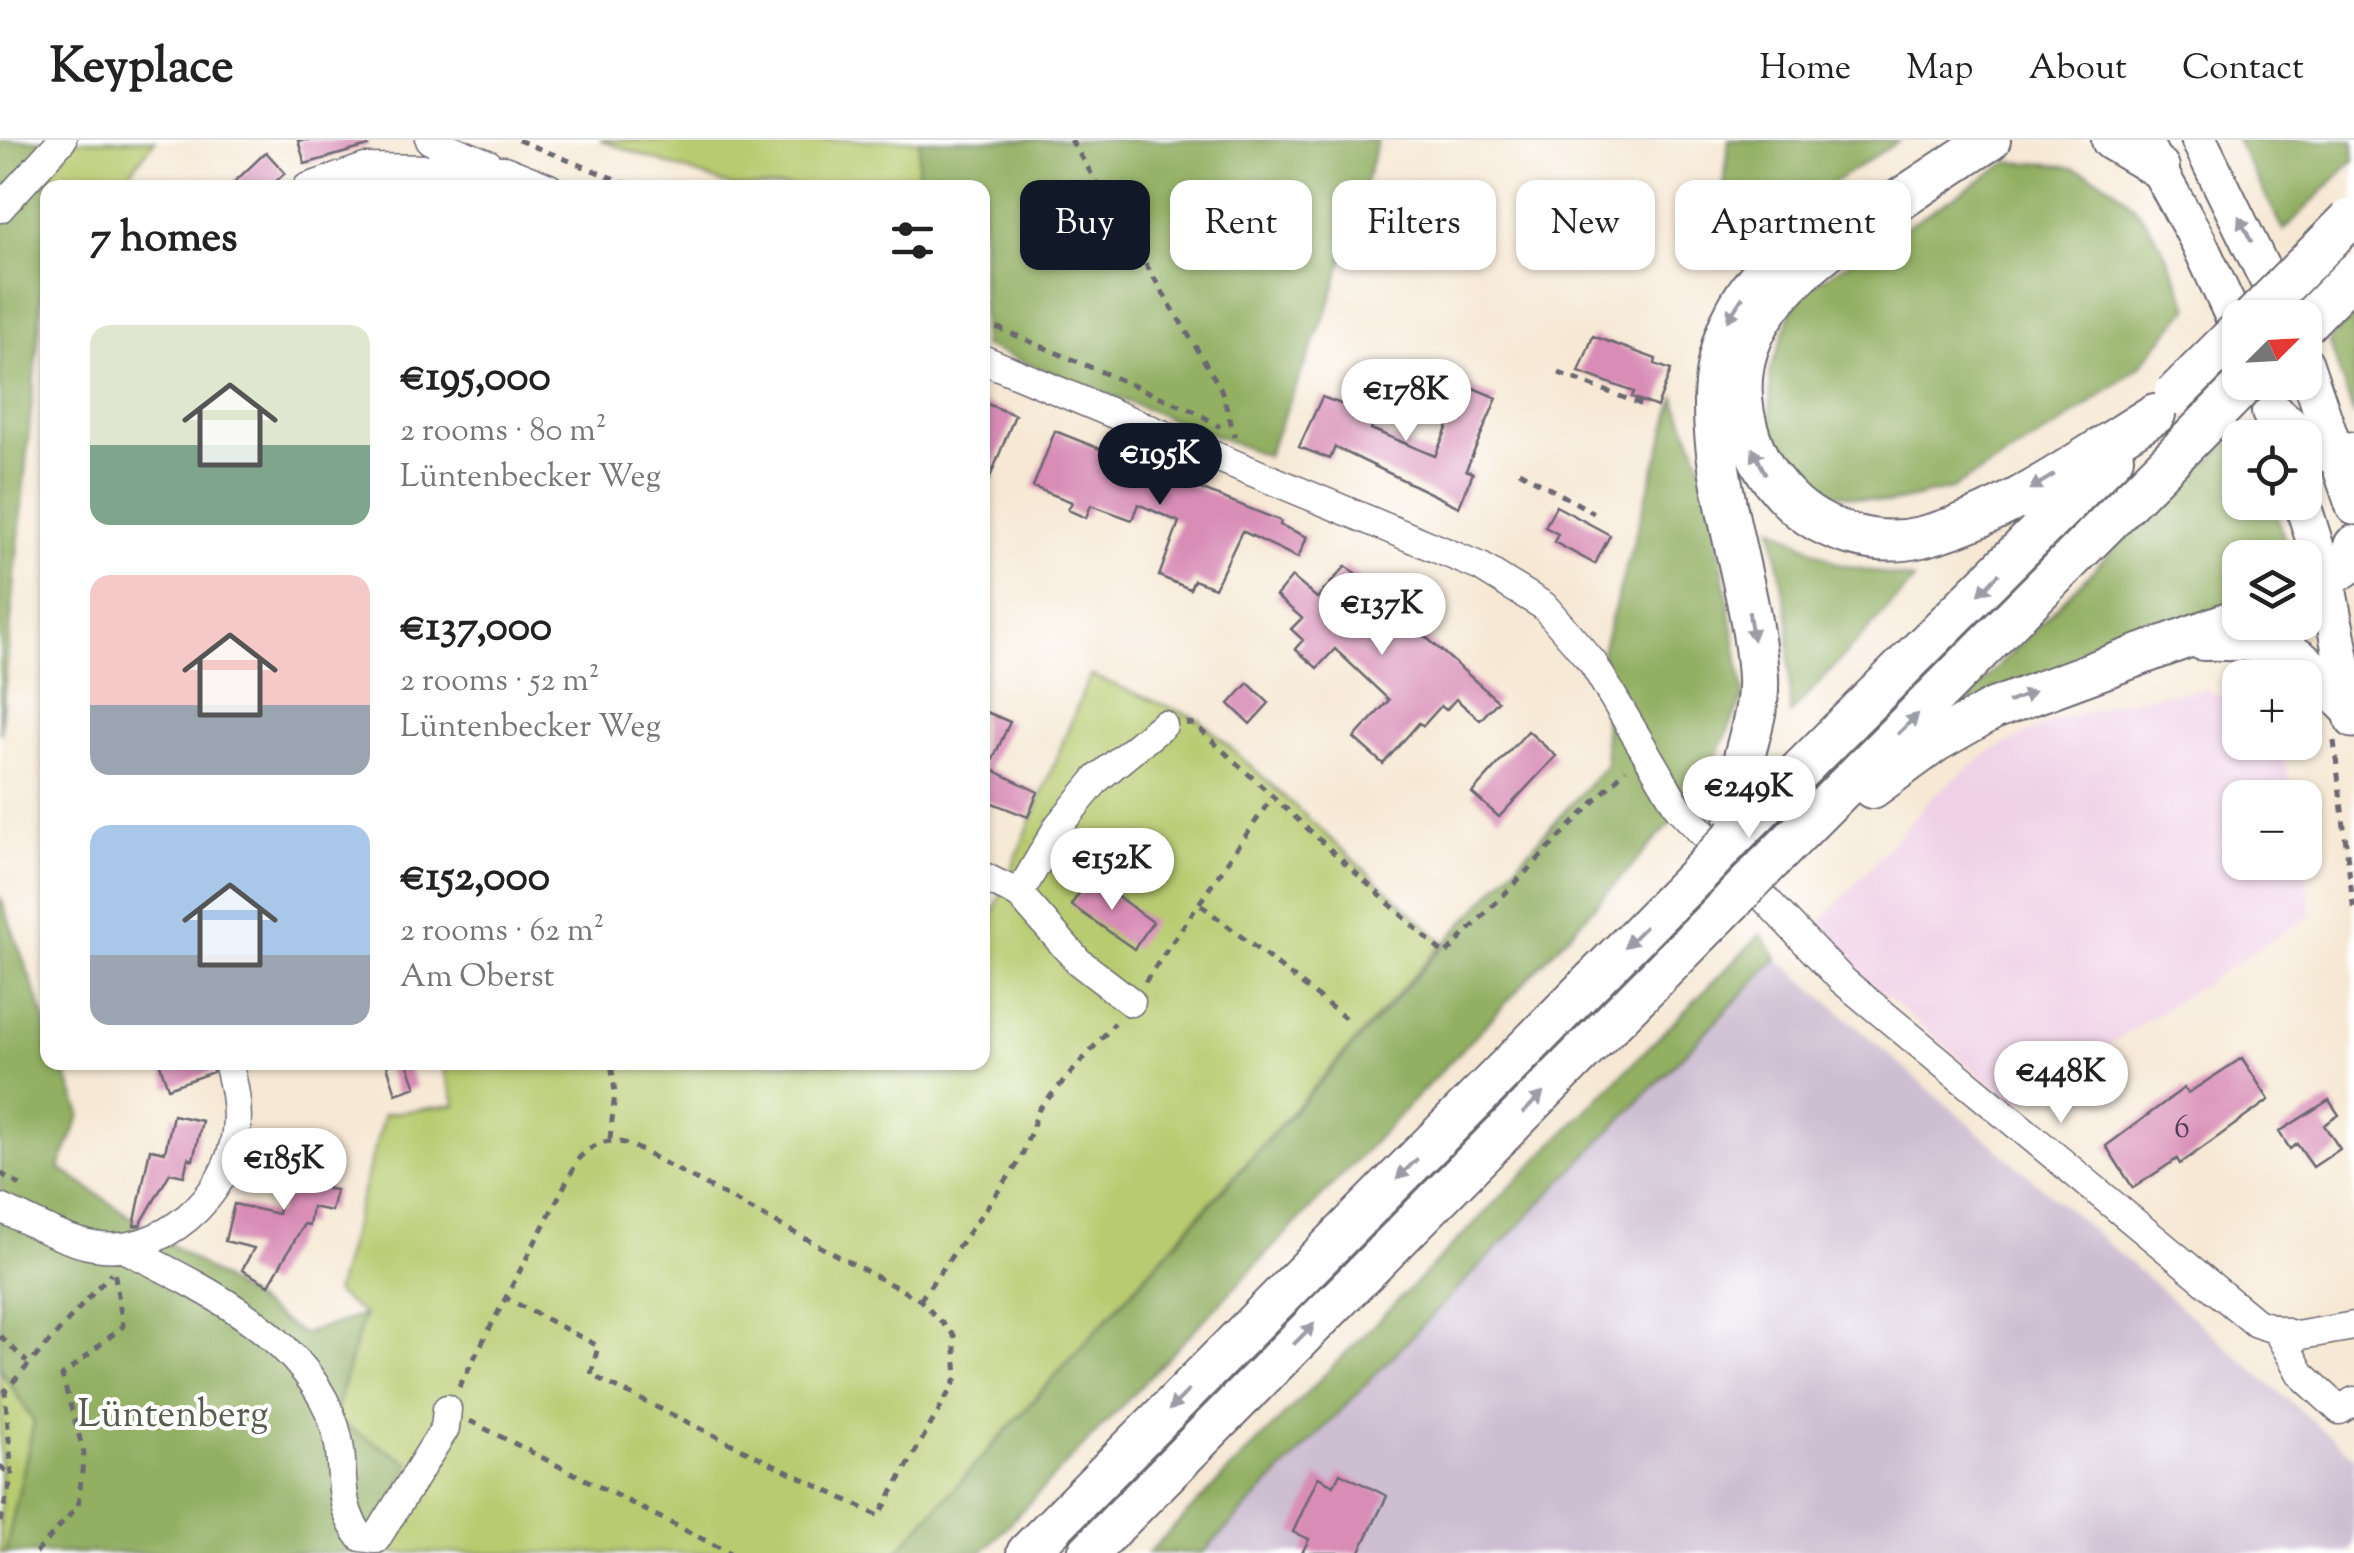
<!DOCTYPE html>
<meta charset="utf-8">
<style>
:root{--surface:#fff;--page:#f2f2f2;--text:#222;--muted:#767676;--line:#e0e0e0;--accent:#111827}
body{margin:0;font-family:"Sorts Mill Goudy",serif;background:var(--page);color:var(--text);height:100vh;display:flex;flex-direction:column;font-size:38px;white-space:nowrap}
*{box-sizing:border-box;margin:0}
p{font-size:32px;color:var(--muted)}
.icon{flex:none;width:55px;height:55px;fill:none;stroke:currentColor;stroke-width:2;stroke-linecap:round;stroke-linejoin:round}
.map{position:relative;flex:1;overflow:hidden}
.panel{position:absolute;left:40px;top:40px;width:950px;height:890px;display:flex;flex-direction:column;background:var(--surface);border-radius:20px;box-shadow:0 2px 8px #0004}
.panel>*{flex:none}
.hud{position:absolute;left:1020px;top:40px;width:950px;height:90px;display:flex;gap:20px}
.needle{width:65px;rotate:66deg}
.tools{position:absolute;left:2222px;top:160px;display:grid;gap:20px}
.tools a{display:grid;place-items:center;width:100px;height:100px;border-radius:20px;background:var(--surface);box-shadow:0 2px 8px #0004;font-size:50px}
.price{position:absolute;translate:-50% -85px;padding:0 22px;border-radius:35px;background:#fff;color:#222;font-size:32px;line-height:65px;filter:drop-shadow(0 2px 5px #0008)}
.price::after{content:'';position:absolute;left:50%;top:60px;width:30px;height:22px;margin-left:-15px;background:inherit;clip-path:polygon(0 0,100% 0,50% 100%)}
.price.current{background:var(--accent);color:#fff}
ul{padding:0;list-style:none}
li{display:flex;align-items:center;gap:30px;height:250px;padding:0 50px}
li span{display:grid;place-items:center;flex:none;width:280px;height:200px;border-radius:20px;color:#555}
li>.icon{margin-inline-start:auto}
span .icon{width:120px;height:120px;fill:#fffc;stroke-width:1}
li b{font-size:42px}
h2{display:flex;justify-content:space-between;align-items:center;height:120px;padding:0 50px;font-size:42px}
.tag{padding:0 35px;border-radius:20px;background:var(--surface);box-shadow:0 2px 8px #0004;font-size:35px;line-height:90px}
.tag.current{background:var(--accent);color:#fff}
header{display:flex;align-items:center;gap:60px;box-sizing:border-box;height:140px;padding:0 50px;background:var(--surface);border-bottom:2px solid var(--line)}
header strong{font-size:48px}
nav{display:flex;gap:55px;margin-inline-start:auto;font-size:35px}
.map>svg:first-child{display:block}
</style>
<header>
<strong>Keyplace</strong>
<nav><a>Home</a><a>Map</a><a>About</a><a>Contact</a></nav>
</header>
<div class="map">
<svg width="2354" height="1413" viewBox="0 0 2354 1413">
<rect width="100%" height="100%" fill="#fff"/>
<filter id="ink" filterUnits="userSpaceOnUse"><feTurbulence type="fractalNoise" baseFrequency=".01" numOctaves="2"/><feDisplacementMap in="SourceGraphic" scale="20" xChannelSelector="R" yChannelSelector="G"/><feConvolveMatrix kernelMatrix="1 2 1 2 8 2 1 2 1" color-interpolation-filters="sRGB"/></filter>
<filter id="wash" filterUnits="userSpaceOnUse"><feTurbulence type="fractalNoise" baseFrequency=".0048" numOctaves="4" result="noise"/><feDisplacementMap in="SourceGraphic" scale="40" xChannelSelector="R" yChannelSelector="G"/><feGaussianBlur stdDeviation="2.25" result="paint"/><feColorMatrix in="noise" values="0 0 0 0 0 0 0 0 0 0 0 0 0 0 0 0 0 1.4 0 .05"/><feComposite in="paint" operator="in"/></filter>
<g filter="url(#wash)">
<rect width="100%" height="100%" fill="#f6e8d4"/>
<!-- built -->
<path fill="#efd0e6" d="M2203 549 2240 562V602L2279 603 2295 657 2240 658V722L2305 723 2312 774 2016 965 1845 822 1849 819 1818 786 1934 655 1990 612 2053 581 2133 559Z"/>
<!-- industrial -->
<path fill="#cdbed2" d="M1777 818 2354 1317V1405L2347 1413H1203Z"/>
<!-- green -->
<path fill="#b8cb6f" stroke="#6d7655" stroke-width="2.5" d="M51 0H155L119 47 49 48Z
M600 0H920L917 47H733Z
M1090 535 1199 579 1444 802 896 1413H370L409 1323 333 1279 364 1175 335 1153 384 974 456 965 441 923 982 922 983 799Z
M0 1228 34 1282 5 1413H0Z"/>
<!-- forest -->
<path fill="#92af62" stroke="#5a684e" stroke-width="2.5" d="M0 0H51L43 145 0 594Z
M920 0H1378L1329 166 1267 316 983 206 982 48H917Z
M1729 0H1900L1771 82 1720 78Z
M2236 0H2354V20L2284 90Z
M2009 22C2030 24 2059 22 2079 30 2141 51 2166 111 2189 167L2139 227 2060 285 1951 349 1889 363 1834 353 1796 324 1771 287 1770 231 1798 154Z
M2354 175V276L2329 201Z
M1675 258 1708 341 1744 555 1702 649 1494 876 981 1413H896L1606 625 1602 511Z
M2245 287 2249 297 2240 298V362L2273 363 2290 417 2240 418V464L1953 572 2203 319 2209 323Z
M1772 386 1838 424 1914 440 1790 574 1789 481Z
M0 756 47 884 48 922 62 923 81 974 59 1028 302 1194 364 1175 333 1279 410 1323 370 1413H5L34 1282 0 1228Z
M1761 794 1777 818 1203 1413H1148Z"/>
<g id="blocks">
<!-- building -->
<path fill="#d88cb6" d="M298 0H367L368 6 305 24Z
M266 12 285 33 269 48H228Z
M1593 196 1656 219 1655 224 1671 230 1657 267 1632 257 1634 252 1579 232Z
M1466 245 1497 258 1466 330 1473 333 1459 367 1339 309 1335 307 1330 319 1299 307 1322 257 1377 277 1371 289 1435 316Z
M982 262 1015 275 983 355 982 354Z
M1055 291 1281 381 1280 385 1307 397 1298 418 1242 391 1215 448 1194 440 1190 449 1159 436 1179 382 1138 364 1132 380 1091 365 1086 378 1068 370 1072 362 1033 347Z
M1556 366 1610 395 1595 424 1554 402 1558 394 1545 387Z
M1346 426 1498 561 1480 580 1456 559 1446 570 1441 566 1423 586 1419 583 1383 624 1354 598 1389 560 1335 509 1317 528 1295 509 1303 500 1291 489 1302 478 1276 456 1292 437 1317 458Z
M1248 543 1269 563 1250 584 1229 564Z
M982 570 1010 582 989 628 1038 652 1028 677 982 659Z
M1528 591 1556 616 1499 677 1472 653Z
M1090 737 1153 782 1134 809 1071 765Z
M2242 918 2269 960 2180 1024 2177 1019 2133 1048 2106 1006 2184 948 2188 953Z
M159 922H211L213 932 168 948Z
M386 922H407L416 947 396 954Z
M2329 960 2339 975 2324 985 2340 1009 2313 1027 2297 1004 2290 1009 2279 992Z
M173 975 202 981 193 1020 188 1018 184 1036 170 1033 140 1085 134 1086 150 1009 165 1012Z
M294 1004 333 1011 327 1049 336 1050 331 1071 312 1067 309 1085 304 1084 269 1145 242 1130 254 1108 225 1101 234 1064 278 1074Z
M1340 1333 1387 1356 1359 1413H1302L1309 1399 1293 1392 1318 1337 1334 1345Z"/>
</g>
</g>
<g filter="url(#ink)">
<use href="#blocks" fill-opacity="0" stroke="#6c6771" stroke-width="2.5"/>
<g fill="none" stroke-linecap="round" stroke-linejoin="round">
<!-- minor casing -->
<g stroke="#6c6771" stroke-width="31">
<path id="minor" d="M430 0 488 24
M307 48 365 28 504 30 549 48
M0 68 62 0
M982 219 1481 427 1544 466 1593 523 1678 667 1842 840 2256 1183 2296 1196 2354 1186
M982 736 1019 754 1079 822 1131 862
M1019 754 1059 685 1097 639 1163 585
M0 1068C29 1080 63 1101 94 1106 161 1118 229 1056 236 992 239 968 234 945 228 922
M122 1107C201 1147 307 1196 335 1287 348 1328 333 1361 361 1397L376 1399 445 1288 447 1269
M2279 1194 2301 1234 2340 1270 2354 1261"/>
</g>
<!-- major casing -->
<g stroke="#6c6771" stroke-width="39">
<path id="major" d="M2199 0 2286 178
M2145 5 2198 101 2240 192
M2305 223 2354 367
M2302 362 2327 442 2353 580"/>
</g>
<!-- highway casing -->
<g stroke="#6c6771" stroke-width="44">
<path id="highway" d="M1990 0C1954 23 1919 47 1883 71 1812 119 1726 176 1744 274 1751 309 1764 334 1789 359 1821 392 1877 408 1921 397 2005 377 2083 318 2155 274
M2112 0 2159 28
M2272 272 2302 298
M2305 300 2317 310 2354 313
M2305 454 2348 424 2354 406
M2203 500C2286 498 2296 513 2352 569
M1872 648 1935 602 1993 569 2240 478
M1734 696C1736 678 1736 660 1739 642 1744 607 1760 574 1758 537 1750 395 1651 231 1779 117
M1734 696 2113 317
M1765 727 2191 299
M1027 1413 1704 728
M1088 1413 1735 758"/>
</g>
<!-- path -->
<path stroke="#6c6771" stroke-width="5" stroke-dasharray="8 8" stroke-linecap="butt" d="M518 0 637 48
M1071 0 1221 249 1235 297
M982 181 1198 273 1220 287
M1559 233 1643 265
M1519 331 1594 373
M1186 583 1194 584 1445 815 1626 629
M2334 601 2354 773
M1201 765 1345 878
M1145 842 1273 656
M610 999 615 953 611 922
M0 1033 23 1047
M920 1160 1020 1021 1039 969 1115 883
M0 1196 27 1222
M459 1247 579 1018C596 1002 606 998 629 1004L920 1160 954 1195 957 1238 879 1376 591 1235 598 1206 506 1158
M470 1281 730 1413
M0 1326 10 1334
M0 1382 12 1336 5 1251 111 1133
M36 1413 78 1366 84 1313 62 1236 123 1186 114 1130"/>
<!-- minor -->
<use href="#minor" stroke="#fff" stroke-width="28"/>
<!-- major -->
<use href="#major" stroke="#fff" stroke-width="35"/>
<!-- highway -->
<use href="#highway" stroke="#fff" stroke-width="40"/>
<!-- highway-bridge casing -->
<g stroke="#6c6771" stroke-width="44" stroke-linecap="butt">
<path id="highway-bridge" d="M2252 178 2349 80
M2305 184 2354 134
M2175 254 2240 189
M2191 299 2247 242
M1704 728 1734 696
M1735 758 1765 727"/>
</g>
<!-- highway-bridge -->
<use href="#highway-bridge" stroke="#fff" stroke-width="40"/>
</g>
<!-- one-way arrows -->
<defs><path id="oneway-solid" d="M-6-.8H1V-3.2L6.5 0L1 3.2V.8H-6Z" transform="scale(2.5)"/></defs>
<g fill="#9c9ca7">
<use href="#oneway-solid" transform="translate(2245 89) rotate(-116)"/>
<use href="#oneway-solid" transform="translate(1735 169) rotate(123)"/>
<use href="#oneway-solid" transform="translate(1759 321) rotate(-117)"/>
<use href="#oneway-solid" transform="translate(2042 342) rotate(149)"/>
<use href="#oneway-solid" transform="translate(1989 444) rotate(134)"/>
<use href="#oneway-solid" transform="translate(1751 486) rotate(81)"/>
<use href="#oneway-solid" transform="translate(2021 557) rotate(-23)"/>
<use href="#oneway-solid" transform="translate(1908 584) rotate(-45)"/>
<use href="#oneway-solid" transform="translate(1635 797) rotate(135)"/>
<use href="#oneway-solid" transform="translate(1533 963) rotate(-45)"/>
<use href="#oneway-solid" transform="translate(1407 1029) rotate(135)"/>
<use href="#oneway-solid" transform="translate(1304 1194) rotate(-45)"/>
<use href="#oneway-solid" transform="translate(1179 1260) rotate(135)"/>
</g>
</g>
<g text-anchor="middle" stroke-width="8" stroke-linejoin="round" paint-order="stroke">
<!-- number labels -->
<g font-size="32" fill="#503c5a">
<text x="2182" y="997">6</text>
</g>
<!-- park labels -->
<g font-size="38" fill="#565d4d" stroke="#fff">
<text x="173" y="1286">Lüntenberg</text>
</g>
</g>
</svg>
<div class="tools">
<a><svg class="needle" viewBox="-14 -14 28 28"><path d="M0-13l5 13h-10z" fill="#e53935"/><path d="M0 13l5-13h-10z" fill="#767676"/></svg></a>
<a><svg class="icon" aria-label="locate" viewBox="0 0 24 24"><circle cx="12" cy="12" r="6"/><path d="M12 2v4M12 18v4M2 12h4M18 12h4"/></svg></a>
<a><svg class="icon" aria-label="layers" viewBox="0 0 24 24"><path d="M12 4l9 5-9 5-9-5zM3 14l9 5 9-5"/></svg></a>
<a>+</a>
<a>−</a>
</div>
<b class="price" style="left:1406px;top:304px">€178K</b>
<b class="price current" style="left:1160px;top:368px">€195K</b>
<b class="price" style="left:1382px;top:518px">€137K</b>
<b class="price" style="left:1749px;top:701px">€249K</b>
<b class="price" style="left:1112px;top:773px">€152K</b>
<b class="price" style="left:2061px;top:986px">€448K</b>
<b class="price" style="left:284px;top:1073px">€185K</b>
<div class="hud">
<a class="tag current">Buy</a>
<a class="tag">Rent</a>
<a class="tag">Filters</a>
<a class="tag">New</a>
<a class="tag">Apartment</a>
</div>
<section class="panel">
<h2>7 homes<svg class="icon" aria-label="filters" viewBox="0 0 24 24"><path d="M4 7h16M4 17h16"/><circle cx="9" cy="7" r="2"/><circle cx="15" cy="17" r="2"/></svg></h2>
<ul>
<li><span style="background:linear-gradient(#dfe7d0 60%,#7fa58c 0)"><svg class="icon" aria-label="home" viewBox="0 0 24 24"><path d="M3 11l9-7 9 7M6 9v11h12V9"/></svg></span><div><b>€195,000</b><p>2 rooms · 80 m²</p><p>Lüntenbecker Weg</p></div></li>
<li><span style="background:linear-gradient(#f6c9c9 65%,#9aa5b1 0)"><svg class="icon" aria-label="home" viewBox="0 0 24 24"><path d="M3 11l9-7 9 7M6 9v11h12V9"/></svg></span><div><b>€137,000</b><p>2 rooms · 52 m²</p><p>Lüntenbecker Weg</p></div></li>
<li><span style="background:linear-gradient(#a9c7e8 65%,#9aa5b1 0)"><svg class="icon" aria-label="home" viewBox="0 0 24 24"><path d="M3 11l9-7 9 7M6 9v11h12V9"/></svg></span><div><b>€152,000</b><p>2 rooms · 62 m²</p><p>Am Oberst</p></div></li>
</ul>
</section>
</div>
